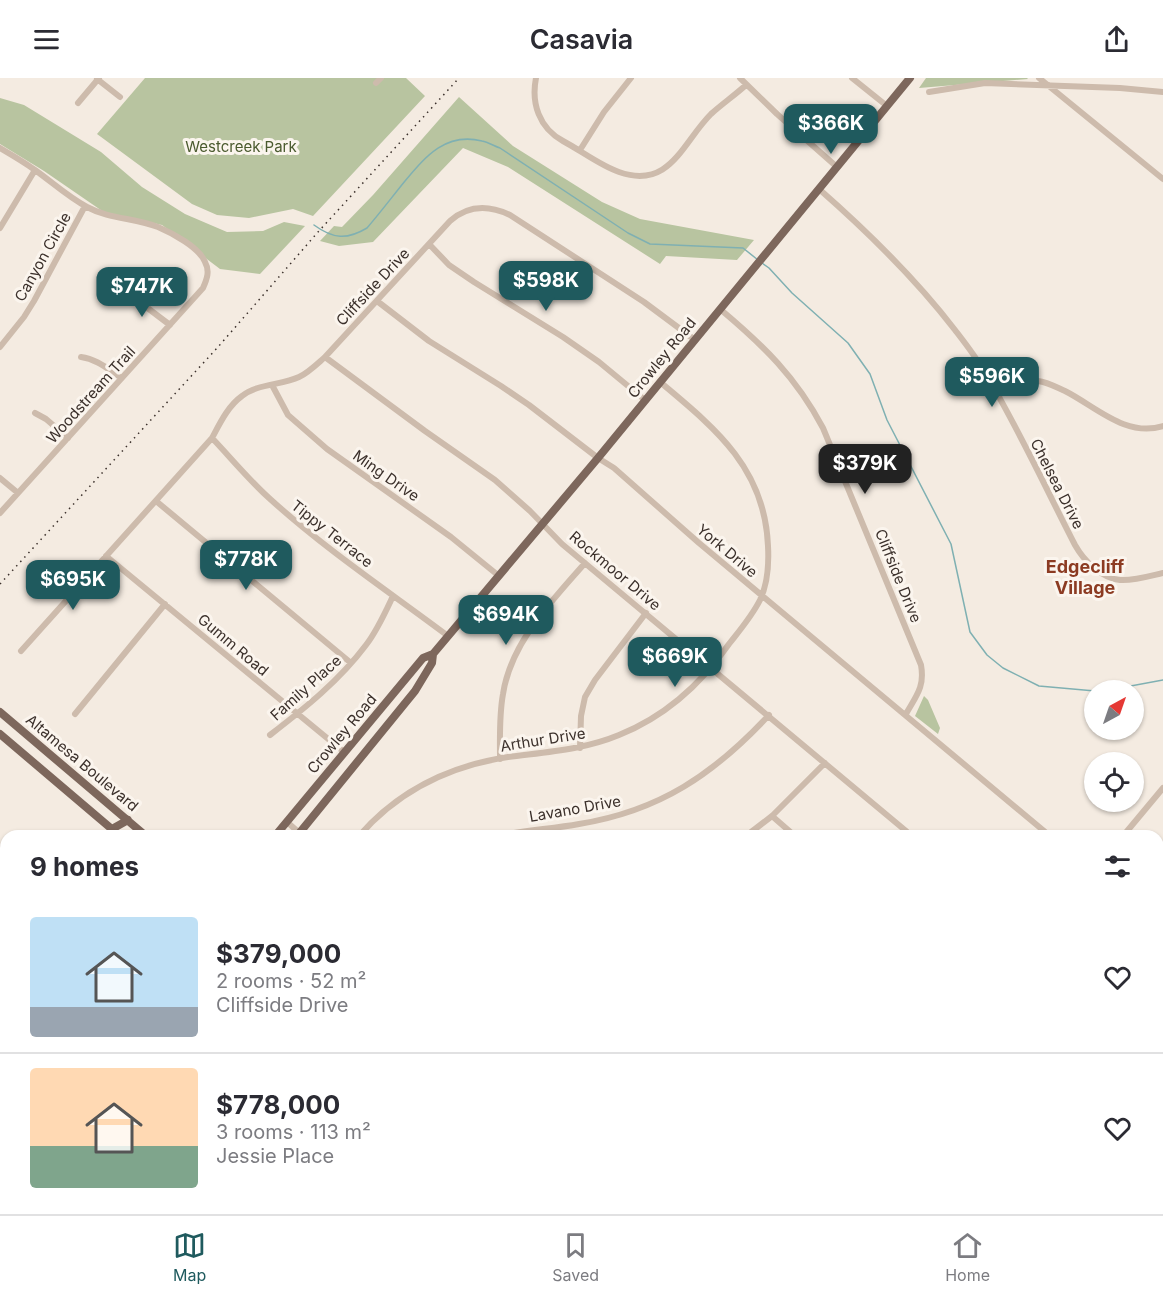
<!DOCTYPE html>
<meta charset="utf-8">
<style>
:root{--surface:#fff;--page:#f2f2f3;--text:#2b2b33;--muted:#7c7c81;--line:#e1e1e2;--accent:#1f5a5e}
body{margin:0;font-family:Inter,sans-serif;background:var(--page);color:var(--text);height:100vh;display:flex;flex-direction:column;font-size:22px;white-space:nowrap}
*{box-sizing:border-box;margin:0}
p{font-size:20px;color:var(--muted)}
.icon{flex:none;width:33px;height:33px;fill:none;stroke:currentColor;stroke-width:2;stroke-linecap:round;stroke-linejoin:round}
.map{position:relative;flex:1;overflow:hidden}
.panel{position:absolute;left:0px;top:752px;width:1164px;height:386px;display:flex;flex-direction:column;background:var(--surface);border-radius:18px 18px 0 0;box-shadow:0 2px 4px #0004}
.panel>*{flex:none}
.needle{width:39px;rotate:40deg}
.buttons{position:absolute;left:1084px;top:602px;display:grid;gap:12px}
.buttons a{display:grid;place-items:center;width:60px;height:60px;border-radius:50%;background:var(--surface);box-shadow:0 2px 4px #0004;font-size:30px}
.price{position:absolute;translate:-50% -51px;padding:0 14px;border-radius:12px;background:var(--accent);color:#fff;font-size:20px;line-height:39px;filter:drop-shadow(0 2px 3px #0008)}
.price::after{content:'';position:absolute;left:50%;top:36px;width:18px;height:14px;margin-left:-9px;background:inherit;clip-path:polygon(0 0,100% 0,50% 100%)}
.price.current{background:#222;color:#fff}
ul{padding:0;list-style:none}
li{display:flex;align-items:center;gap:18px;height:150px;padding:0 30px}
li+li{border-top:2px solid var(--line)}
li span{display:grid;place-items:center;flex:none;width:168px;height:120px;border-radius:6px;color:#555}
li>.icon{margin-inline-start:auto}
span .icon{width:72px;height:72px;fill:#fffc;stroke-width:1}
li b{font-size:26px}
h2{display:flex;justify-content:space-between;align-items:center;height:72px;padding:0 30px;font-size:26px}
header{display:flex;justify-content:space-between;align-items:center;height:78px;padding:0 30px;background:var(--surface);font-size:27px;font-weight:600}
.menu{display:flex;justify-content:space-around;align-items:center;height:84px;border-top:2px solid var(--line);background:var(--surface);font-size:16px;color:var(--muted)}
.menu a{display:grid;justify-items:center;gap:3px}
.menu .current{color:var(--accent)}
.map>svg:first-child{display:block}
</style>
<header><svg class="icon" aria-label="menu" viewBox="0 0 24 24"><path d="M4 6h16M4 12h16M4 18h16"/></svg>Casavia<svg class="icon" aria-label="share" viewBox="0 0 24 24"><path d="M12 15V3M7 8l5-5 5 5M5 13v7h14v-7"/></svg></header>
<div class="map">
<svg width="1163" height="1136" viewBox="0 0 1163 1136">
<rect width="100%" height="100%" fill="#f4ebe1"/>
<!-- green -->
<path fill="#b8c4a0" d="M145 0H406L425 18 313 138 293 131 249 140 217 137 192 126 97 56Z
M926 0H1027L1028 1 919 10Z
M459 19 513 68 602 124 640 141 754 162 737 182 666 178 660 186 508 89 463 70 373 164 339 168 320 163 334 148 342 149 373 117Z
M0 20 24 27 101 74 142 109 185 136 227 154 263 153 284 144 305 148 260 196 220 191 162 147 135 141 108 137 44 93 0 66Z
M924 618 928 622 940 650 938 656 915 638Z
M0 797 6 802V1066L0 1073Z
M1158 1010 1163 1015V1074L1158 1084Z"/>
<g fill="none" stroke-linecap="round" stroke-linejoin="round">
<!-- stream -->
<path stroke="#7fb0b2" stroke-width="1.5" d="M314 147C333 161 347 162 367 150 380 135 392 119 405 103 426 78 446 54 482 63 488 64 494 68 500 70L628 155 650 166 743 170 758 182
M762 185 769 190 792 215 848 265 870 296 887 342 951 466 970 554 987 577 1003 590 1039 608 1095 613
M1109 612 1163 602"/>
<!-- minor -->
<path stroke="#cdbbac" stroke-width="6" d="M536 0C531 25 539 50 563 63 580 72 601 88 619 94 670 112 682 65 711 36 722 26 735 17 746 7
M740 0 777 36 837 89
M852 0 887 28
M1039 0 1163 101
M97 1 120 19
M376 5 381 0
M929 14 985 5 1120 10 1163 14
M78 25 99 0
M0 70C12 77 24 84 35 92 52 104 68 119 87 129 109 141 135 140 158 149 172 155 199 169 205 184 210 193 207 201 203 210L0 435
M580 72 604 34 631 0
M819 111C868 154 915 200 955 252 965 265 976 279 984 293 1018 349 1045 409 1075 467 1084 483 1101 500 1120 502 1133 503 1150 498 1163 495
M0 150 35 92
M429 166 449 187 474 204 563 259 599 284 645 322
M122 216 137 222 170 247
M377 223 429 263 501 308 529 327 598 380 614 390 699 465 1050 758
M720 231C764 268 796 299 823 350L921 587C925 609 916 618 906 636
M0 269 24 239 34 223 85 128
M81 279C97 281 109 292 122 300
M325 279 425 353 495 402 530 433 562 466 912 758
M272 307 288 337 327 371 451 459 499 498
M998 317C1010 311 1024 303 1038 303 1047 304 1056 309 1065 313 1095 328 1126 360 1163 348
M35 335 46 341 68 360
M212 360C231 380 249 402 269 420 325 471 388 513 448 558
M0 400 18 415
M156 423 351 585
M106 478 344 674
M21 573 212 360C220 345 228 328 242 318 256 306 282 307 299 299 308 295 317 286 325 279L450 143C468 127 489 127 510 137L644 224 695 262
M75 636 165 526
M270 657C305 630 339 603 366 567 377 553 385 535 393 518
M580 670 581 638 585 619 595 602 646 535
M500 681C500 659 499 638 503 616 511 564 552 523 585 485
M772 738 795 758
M287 744 303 758
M359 758C398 713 449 688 508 679 546 674 583 672 619 657 664 639 701 606 729 566 740 552 752 538 760 522 768 505 769 486 768 468 765 390 715 350 660 304
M498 758C525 752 552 751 579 746 660 733 714 696 769 637
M746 758 772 738 825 685
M1123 758 1163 710
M1158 859 1163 864
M1158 963 1163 967
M1158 1110 1163 1112
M48 1131 54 1136
M151 1131 156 1136
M254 1131 260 1136
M780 1131 786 1136
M1076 1131 1088 1136
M225 1136 228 1131
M816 1136 820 1131
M910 1136 914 1131
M1111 1136 1113 1131"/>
<!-- major -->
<path stroke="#7d675c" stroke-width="8" d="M0 634 146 758
M0 656 120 758
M112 751 128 742
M275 758 423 580 433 576 598 380 910 0
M297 758 415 613 432 585 433 576
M0 1101 6 1094
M489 1131 493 1136
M512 1131 517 1136"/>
<!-- rail -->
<path stroke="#3b302b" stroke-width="1.5" stroke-dasharray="1.5 4.5" stroke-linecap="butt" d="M0 506 218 269 318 154 459 0"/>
</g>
<g text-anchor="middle" stroke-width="6" stroke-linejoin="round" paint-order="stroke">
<!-- park labels -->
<g font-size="15" fill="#4a5a2e" stroke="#fbf5ee">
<text x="241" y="74">Westcreek Park</text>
</g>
<!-- street labels -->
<g font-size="15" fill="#3b302b" stroke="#fbf5ee">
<text transform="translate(43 179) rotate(-61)" y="5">Canyon Circle</text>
<text transform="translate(373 209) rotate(-47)" y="5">Cliffside Drive</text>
<text transform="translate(662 280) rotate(-51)" y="5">Crowley Road</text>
<text transform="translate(91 317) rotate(-48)" y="5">Woodstream Trail</text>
<text transform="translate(386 398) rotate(35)" y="5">Ming Drive</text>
<text transform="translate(1057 406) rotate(63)" y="5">Chelsea Drive</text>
<text transform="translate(332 456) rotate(38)" y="5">Tippy Terrace</text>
<text transform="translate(727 473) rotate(40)" y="5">York Drive</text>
<text transform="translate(615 493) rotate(40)" y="5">Rockmoor Drive</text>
<text transform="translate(898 498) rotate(68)" y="5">Cliffside Drive</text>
<text transform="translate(233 567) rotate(40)" y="5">Gumm Road</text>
<text transform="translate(306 610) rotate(-42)" y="5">Family Place</text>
<text transform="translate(342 656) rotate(-50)" y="5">Crowley Road</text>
<text transform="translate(543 662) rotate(-9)" y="5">Arthur Drive</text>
<text transform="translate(82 685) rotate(40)" y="5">Altamesa Boulevard</text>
<text transform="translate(575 731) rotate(-10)" y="5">Lavano Drive</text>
</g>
<!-- quarter labels -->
<g font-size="18" font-weight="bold" fill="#8c3b22" stroke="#fbf5ee">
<text x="1085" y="495">Edgecliff<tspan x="1085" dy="21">Village</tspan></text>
</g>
</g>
</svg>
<div class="buttons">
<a><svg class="needle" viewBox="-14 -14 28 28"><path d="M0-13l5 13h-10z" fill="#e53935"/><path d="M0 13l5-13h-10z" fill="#7c7c81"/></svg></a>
<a><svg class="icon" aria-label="locate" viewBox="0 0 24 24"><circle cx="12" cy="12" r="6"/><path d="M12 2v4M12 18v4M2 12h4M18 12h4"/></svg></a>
</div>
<b class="price" style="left:831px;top:77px">$366K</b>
<b class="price" style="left:546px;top:234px">$598K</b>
<b class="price" style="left:142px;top:240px">$747K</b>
<b class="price" style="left:992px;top:330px">$596K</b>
<b class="price current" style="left:865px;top:417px">$379K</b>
<b class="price" style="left:246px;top:513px">$778K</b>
<b class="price" style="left:73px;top:533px">$695K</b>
<b class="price" style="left:506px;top:568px">$694K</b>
<b class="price" style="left:675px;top:610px">$669K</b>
<section class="panel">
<h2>9 homes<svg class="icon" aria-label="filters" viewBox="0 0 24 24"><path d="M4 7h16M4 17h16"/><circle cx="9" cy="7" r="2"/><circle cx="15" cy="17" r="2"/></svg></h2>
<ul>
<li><span style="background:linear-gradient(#bfe0f5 75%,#9aa5b1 0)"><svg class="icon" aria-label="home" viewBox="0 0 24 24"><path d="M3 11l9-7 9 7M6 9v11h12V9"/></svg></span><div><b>$379,000</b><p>2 rooms · 52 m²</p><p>Cliffside Drive</p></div><svg class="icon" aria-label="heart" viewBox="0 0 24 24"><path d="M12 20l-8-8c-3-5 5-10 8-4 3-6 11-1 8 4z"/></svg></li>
<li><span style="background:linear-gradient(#ffd9b3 65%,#7fa58c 0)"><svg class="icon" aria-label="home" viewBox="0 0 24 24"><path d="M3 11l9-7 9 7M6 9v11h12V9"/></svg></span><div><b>$778,000</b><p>3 rooms · 113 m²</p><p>Jessie Place</p></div><svg class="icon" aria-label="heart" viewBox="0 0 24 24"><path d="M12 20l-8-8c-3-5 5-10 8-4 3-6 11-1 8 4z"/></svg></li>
</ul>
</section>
</div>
<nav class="menu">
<a class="current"><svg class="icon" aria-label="map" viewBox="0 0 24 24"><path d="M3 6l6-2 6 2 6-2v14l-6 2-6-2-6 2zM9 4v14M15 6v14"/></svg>Map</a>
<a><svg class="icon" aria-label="saved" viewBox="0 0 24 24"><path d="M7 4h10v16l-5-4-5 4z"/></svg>Saved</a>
<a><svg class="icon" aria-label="home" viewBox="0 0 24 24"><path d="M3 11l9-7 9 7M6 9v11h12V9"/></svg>Home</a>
</nav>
